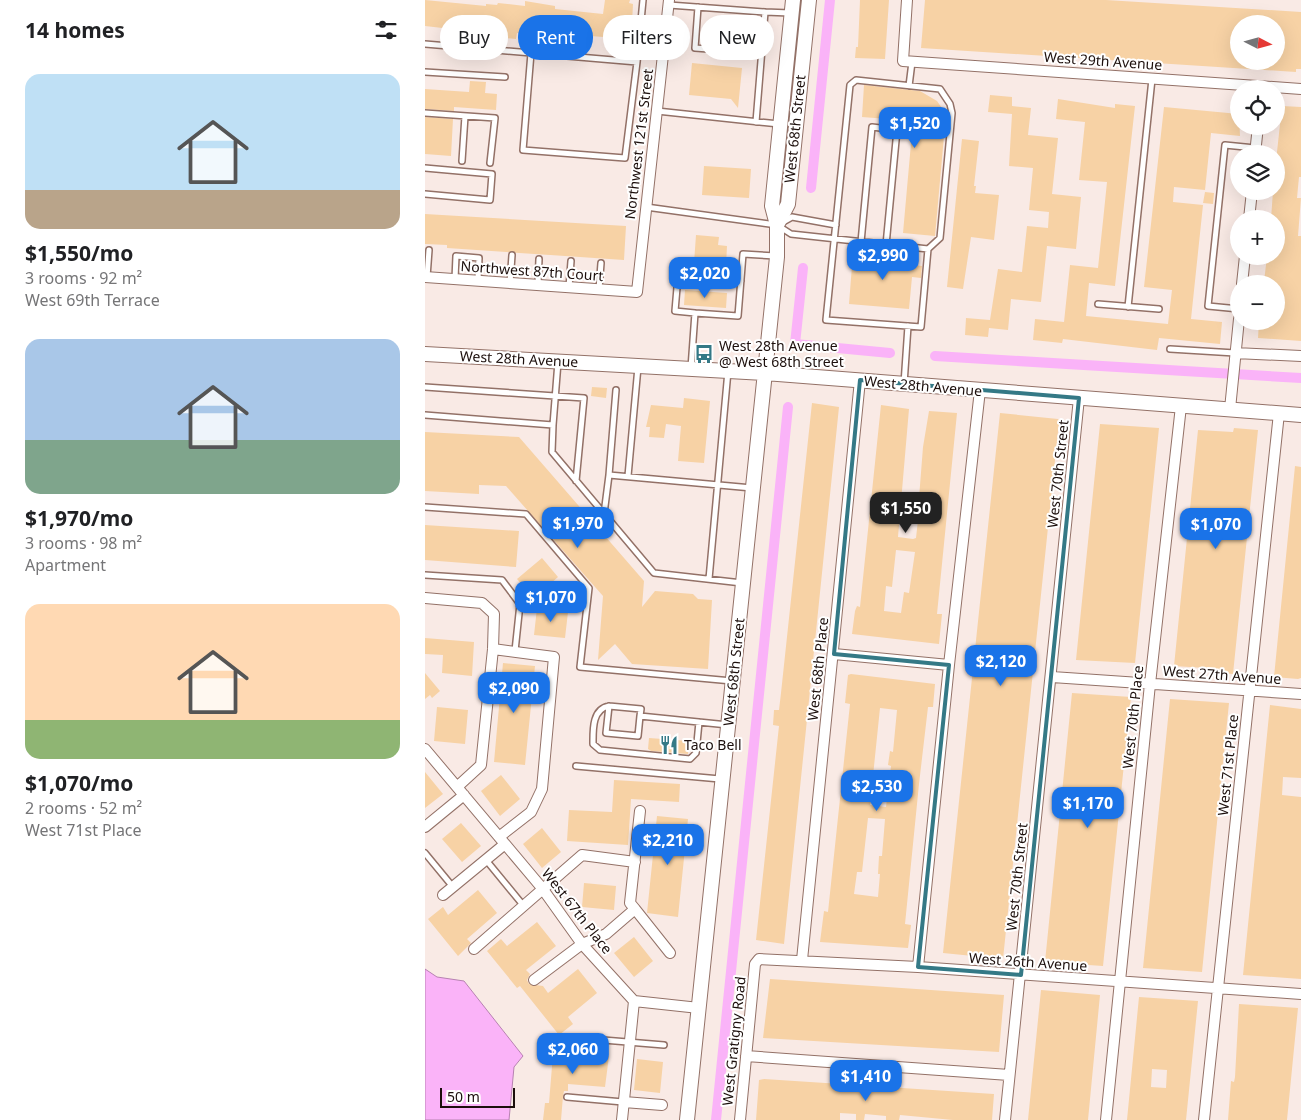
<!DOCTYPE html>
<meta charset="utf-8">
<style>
:root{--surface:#fff;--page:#f2f2f2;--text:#202124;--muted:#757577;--accent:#1a73e8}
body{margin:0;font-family:"Noto Sans",sans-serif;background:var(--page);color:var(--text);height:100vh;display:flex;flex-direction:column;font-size:19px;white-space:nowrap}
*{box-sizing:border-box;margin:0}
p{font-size:16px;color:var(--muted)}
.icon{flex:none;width:28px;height:28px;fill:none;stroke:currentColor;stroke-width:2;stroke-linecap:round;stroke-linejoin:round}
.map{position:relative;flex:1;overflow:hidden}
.details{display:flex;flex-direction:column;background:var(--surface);width:425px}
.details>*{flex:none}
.top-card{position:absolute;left:15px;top:15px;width:475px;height:45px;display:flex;gap:10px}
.needle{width:32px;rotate:96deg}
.controls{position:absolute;left:805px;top:15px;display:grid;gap:10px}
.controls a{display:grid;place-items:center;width:55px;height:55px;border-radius:50%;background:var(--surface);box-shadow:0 5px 20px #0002;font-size:25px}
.scale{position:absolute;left:15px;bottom:12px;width:75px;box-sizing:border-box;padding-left:5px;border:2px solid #1c0f0c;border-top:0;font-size:14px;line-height:18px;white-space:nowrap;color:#1c0f0c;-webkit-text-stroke:4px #fff;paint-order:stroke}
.price{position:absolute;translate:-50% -42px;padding:0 11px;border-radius:10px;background:var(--accent);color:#fff;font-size:16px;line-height:32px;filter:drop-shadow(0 1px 2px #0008)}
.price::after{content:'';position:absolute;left:50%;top:30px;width:15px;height:11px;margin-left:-8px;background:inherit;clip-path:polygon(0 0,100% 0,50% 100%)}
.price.selected{background:#222;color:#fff}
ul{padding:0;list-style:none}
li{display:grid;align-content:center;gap:10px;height:265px;padding:0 25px}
li span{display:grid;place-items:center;height:155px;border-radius:15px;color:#555}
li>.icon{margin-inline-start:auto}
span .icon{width:90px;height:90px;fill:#fffc;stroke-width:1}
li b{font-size:21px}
h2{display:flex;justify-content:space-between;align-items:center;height:60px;padding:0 25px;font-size:21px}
.tag{padding:0 18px;border-radius:22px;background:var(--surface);box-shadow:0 5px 20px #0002;font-size:18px;line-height:45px}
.tag.selected{background:var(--accent);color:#fff}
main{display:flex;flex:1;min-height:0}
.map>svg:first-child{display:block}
</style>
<main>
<section class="details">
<h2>14 homes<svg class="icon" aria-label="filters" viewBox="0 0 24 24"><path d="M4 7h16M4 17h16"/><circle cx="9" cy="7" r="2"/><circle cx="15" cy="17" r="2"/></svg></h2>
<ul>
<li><span style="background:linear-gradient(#bfe0f5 75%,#b9a48a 0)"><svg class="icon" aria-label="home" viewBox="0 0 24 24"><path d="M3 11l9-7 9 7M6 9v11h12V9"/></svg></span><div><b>$1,550/mo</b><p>3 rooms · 92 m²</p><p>West 69th Terrace</p></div></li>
<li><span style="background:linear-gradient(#a9c7e8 65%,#7fa58c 0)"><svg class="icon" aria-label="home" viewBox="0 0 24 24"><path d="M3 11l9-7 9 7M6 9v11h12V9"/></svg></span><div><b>$1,970/mo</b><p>3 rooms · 98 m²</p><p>Apartment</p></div></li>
<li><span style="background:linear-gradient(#ffd9b3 75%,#8fb573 0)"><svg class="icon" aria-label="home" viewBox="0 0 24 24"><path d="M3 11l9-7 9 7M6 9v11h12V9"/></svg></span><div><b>$1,070/mo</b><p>2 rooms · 52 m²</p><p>West 71st Place</p></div></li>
</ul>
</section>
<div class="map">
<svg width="876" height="1120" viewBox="0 0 876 1120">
<rect width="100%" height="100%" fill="#f9eae5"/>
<!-- water -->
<path fill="#fab3f8" stroke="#b782b1" d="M0 969 12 977 39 981 98 1056 89 1067 84 1120H0Z"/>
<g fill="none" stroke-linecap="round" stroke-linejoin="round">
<!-- canal -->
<path stroke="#fab3f8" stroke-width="10" d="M386 188 405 0
M378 268 370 344 465 353
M510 356 876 378
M291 1120 363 407"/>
</g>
<!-- building -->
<path fill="#f7d2a5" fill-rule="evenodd" d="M0 0 61 6V4L72 5 73 3 100 6V1L130 6V9L178 14 180 0H205L204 3 208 4 206 42 191 40V38L115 32V35L92 33 91 39 70 37V34L0 26Z
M435 0H464L460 59 430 58 431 47H433Z
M500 0H681L876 12V69H871V72L496 48ZM814 24H851V61H814Z
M296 25 328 27 327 45 295 43Z
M267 63 317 68 313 108 306 99 264 95Z
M45 81 61 82 60 93 72 94 71 110 29 107V111L0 109V89L44 92Z
M439 85 495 91 512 101 521 114 510 236 478 233 488 121 437 117Z
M565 95 587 97V106L606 108 603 135 633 138 627 194 656 197 651 249 622 246 616 302 586 299 583 330 564 328 563 337 540 335 541 318 565 320 573 269 597 272 602 226 623 228 624 212 604 210 608 168 584 166 587 114 563 112Z
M633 99 690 108V104L710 106 690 286 664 283 661 316 743 324 747 290 719 287 739 107 814 114 815 136 786 133 780 190 749 187 748 202 778 205 766 319 797 322 795 344 734 338 732 350 638 339 637 343 608 340 610 319 639 322 645 265 673 268 678 221 682 182 654 180 660 122 631 119Z
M857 106 876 107V177H874L872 198H876L873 236H876V341L833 338 834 321H851V284L839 282 842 256H851V219H846L848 191H851V161Z
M0 117 28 119 26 156 0 154Z
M537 139 554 141 549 186H551L550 193 574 195 569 240 546 237 538 289 522 287Z
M279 166 326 169 324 198 277 195Z
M780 192 789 193 788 204 778 203Z
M0 214 201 226 199 260 22 248V245L0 244Z
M271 235 294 237 293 245 302 246 301 266 269 263Z
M428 253 490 258 489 265 497 266 496 278 487 277 484 309 424 304Z
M260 290 302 293 301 308 259 305Z
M167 387 182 388 181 398 166 396Z
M259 398 285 401 279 463 253 461 256 426 241 424 239 438 224 437 225 427H221L226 405 258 408Z
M387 403 414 407 359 944 331 940 354 726 348 725 349 710H354L356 693Z
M456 405 484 409 473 537 488 539 491 538 493 520 497 521 499 509 501 498H494L498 447 504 411 532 413 512 614H517L514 644 427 634 430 611 432 606 435 607ZM471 550 490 552 484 593 479 592 476 613 459 611 461 586 467 587Z
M575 413 633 419 634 422 578 959 518 953Z
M675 424 734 428 710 663 651 660Z
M809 428 833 430 808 674 784 672 780 671V668L749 666 773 430 808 432Z
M0 432 94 437 219 581 217 607 230 591 268 594 273 599 287 600 283 669 207 664 190 644 173 660 178 596 81 486 54 485V494L0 491Z
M870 466 876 467V678L873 679 849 677Z
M0 525 94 531 91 567 0 560Z
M117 558 133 577 109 598 92 579Z
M112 608 143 612 140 638 109 635Z
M0 638 49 642 47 676 17 673 18 655 0 654Z
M78 663 110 666 100 765 69 762Z
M0 673 15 691 7 698 5 695 0 699Z
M426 674 510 684 508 707H503L494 784 480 924 486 925 483 948 395 942 399 911 403 912 425 704 420 703 423 675ZM455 708 472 710 468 752 465 751 463 765 466 766 461 807 445 805ZM443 818 460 819 457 856H454L453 874H455L453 897 429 894 432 872H437Z
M647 693 706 697 678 966 620 962Z
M745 699 804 703 777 972 718 968Z
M845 705 876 709V778L858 777 857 795 876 797V979L818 975Z
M12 707 43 710 40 744 9 741Z
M224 738 264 741 263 754 226 751 223 749Z
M0 772 18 794 0 808Z
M76 775 95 799 75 816 56 791Z
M189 780 255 784 254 802 206 799 203 845 142 841 144 810 187 812Z
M232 816 263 819 253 917 222 913Z
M36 823 56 846 37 862 17 839Z
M117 828 136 852 117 868 98 844Z
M159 883 191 886 189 910 157 907Z
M53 890 72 913 42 939 46 943 33 956 3 919 18 907 23 915Z
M112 922 131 946 101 970 105 974 102 980 104 984 118 986 123 993 153 969 172 993 143 1017 148 1024 134 1035 95 986 92 988 62 951 76 939 82 946Z
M209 937 228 961 209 977 189 953Z
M345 979 579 995 574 1052 338 1038Z
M616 990 675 995 663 1120H603Z
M714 997 773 1001 761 1120H702ZM727 1069 742 1070 741 1088 726 1087Z
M814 1004 873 1008 862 1120H803L806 1081 809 1082 810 1077Z
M129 1042 147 1043 146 1052 184 1056 180 1087 143 1084V1091H139L138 1096 136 1120H118L120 1103H124Z
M212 1059 238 1062 235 1093 209 1090Z
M339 1079 569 1094 567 1120H528L475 1115 474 1120H461V1116L440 1114 439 1120H431V1114L415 1113V1120H331L334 1080Z"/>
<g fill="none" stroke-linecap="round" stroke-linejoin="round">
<!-- lane casing -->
<g stroke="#937167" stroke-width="8">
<path id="lane" d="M244 5 340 12 331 122
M273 7 270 48 337 53
M340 12 365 13
M0 44 212 62 200 158 98 150 106 53
M212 62 218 0
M0 72 80 77
M431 80 515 89 525 104 527 113 515 238 503 249 496 327 401 320 425 85Z
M484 86 487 62
M232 111 354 124
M0 113 70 118 65 163
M37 161 40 116
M0 168 67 174 65 200 0 194
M221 207 352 225 366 234 503 249
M358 222 367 217 411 225
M436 242 447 127 472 130 461 245
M2 277 4 250
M30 279 31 256 54 258 53 280
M85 283 87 255
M113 285 114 259
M144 287 146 261
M174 289 176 263
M673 304 734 309
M703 307 727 79
M814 309 783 306 800 145 830 148
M270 313 250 311 253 276 316 281
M745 349 810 353
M266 368 270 313 313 316 318 254 351 256
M479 384 483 326
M0 387 159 398 151 481
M0 415 128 425 133 362
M128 425 127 452 229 573 317 583
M184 475 191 390
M203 476 213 367
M0 507 101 514 164 588 155 667 307 681
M179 514 184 475 327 488
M0 575 77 580 95 604 90 651
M284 579 303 371
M184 706C167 709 168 730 168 744L175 750 265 759 271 753 274 722
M215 716 216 709 184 706 181 733 213 736 215 716 303 725
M151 766 295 779
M0 853 28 887
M61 860 98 905
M154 1038 239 1045
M142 1097 198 1102"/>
</g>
<!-- street casing -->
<g stroke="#937167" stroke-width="12">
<path id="street" d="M482 0 478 61 876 89
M830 154 833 126
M824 219 827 191
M0 277 212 292 244 0
M817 284 820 256
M810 353 876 356
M805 409 814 319
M0 598 57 603 69 614 68 649 56 765 32 787
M68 649 129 657 117 789 106 812 74 837
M409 654 524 665
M627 677 876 694
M0 749 117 888 157 944 209 1001 197 1120
M0 827 39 795
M18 895 80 844
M210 909 245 953
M49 949 157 855 210 862
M377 960 435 380
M493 967 524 665 555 390
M109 980 157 944 181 934 210 909 205 903 215 811
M209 1001 274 1008
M321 1056 584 1075
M199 1102 237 1105
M315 1120 330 964 334 959 493 967 876 994
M580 1120 654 398
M681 1120 725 684 756 406
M779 1120 854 413"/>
</g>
<!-- secondary casing -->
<g stroke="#937167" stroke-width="16">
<path id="secondary" d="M352 225 363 204 384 0
M0 354 340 373 876 415
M262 1120 352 257V225L347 206 368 0"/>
</g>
<!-- lane -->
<use href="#lane" stroke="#fff" stroke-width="5"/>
<!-- street -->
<use href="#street" stroke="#fff" stroke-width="10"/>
<!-- secondary -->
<use href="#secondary" stroke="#fff" stroke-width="14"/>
</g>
<!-- marked area -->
<path fill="none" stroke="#347986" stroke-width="4" stroke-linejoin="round" d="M435 380 654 398 596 975 493 967 524 665 409 654Z"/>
<!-- icons -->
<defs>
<g id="bus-bare" transform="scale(1.5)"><path d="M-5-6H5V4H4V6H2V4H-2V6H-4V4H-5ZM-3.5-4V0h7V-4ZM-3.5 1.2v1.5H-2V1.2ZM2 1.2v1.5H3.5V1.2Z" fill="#347986" stroke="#fff" stroke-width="2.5" paint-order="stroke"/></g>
<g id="restaurant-bare" transform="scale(1.5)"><path d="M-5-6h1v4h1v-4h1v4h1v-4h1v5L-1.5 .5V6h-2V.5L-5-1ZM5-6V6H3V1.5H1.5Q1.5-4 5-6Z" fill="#347986" stroke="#fff" stroke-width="2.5" paint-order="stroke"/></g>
</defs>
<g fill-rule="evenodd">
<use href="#bus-bare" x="279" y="354"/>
<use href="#restaurant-bare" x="244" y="745"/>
</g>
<g text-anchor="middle" stroke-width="4" stroke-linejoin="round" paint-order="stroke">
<!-- street labels -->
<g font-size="14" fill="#1c0f0c" stroke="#fff">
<text transform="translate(678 61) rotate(4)" y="5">West 29th Avenue</text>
<text transform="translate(370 129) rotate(-84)" y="5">West 68th Street</text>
<text transform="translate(214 144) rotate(-83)" y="5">Northwest 121st Street</text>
<text transform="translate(107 271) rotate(4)" y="5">Northwest 87th Court</text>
<text transform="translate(94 359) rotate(3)" y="5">West 28th Avenue</text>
<text transform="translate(498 386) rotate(5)" y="5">West 28th Avenue</text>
<text transform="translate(633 474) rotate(-84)" y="5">West 70th Street</text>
<text transform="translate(393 669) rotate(-84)" y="5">West 68th Place</text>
<text transform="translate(309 672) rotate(-84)" y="5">West 68th Street</text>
<text transform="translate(797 675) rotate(4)" y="5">West 27th Avenue</text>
<text transform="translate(708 717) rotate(-84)" y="5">West 70th Place</text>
<text transform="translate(803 765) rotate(-84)" y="5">West 71st Place</text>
<text transform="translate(592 877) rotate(-84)" y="5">West 70th Street</text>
<text transform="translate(152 911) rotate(52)" y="5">West 67th Place</text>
<text transform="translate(603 962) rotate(4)" y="5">West 26th Avenue</text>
<text transform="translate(309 1041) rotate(-84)" y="5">West Gratigny Road</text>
</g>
<!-- poi labels -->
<g font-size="14" fill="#1c0f0c" stroke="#fff" text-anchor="start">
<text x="294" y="351">West 28th Avenue<tspan x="294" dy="16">@ West 68th Street</tspan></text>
<text x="259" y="750">Taco Bell</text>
</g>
</g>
</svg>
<div class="controls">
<a><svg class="needle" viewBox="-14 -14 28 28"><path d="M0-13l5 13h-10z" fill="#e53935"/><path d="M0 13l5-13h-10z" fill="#757577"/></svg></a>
<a><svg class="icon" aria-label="locate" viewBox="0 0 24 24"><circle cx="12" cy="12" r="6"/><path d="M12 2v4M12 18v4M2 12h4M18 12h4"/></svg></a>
<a><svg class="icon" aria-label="layers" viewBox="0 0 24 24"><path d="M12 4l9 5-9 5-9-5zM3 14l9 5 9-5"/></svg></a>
<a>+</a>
<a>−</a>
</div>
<div class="scale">50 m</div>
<b class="price" style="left:490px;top:149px">$1,520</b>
<b class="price" style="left:458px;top:281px">$2,990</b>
<b class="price" style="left:280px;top:299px">$2,020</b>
<b class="price selected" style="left:481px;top:534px">$1,550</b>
<b class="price" style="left:153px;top:549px">$1,970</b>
<b class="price" style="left:791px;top:550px">$1,070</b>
<b class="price" style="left:126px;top:623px">$1,070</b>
<b class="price" style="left:576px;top:687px">$2,120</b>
<b class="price" style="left:89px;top:714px">$2,090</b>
<b class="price" style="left:452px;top:812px">$2,530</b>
<b class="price" style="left:663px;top:829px">$1,170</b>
<b class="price" style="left:243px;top:866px">$2,210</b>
<b class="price" style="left:148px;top:1075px">$2,060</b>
<b class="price" style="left:441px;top:1102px">$1,410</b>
<div class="top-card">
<a class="tag">Buy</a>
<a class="tag selected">Rent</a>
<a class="tag">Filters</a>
<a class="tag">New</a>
</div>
</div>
</main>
